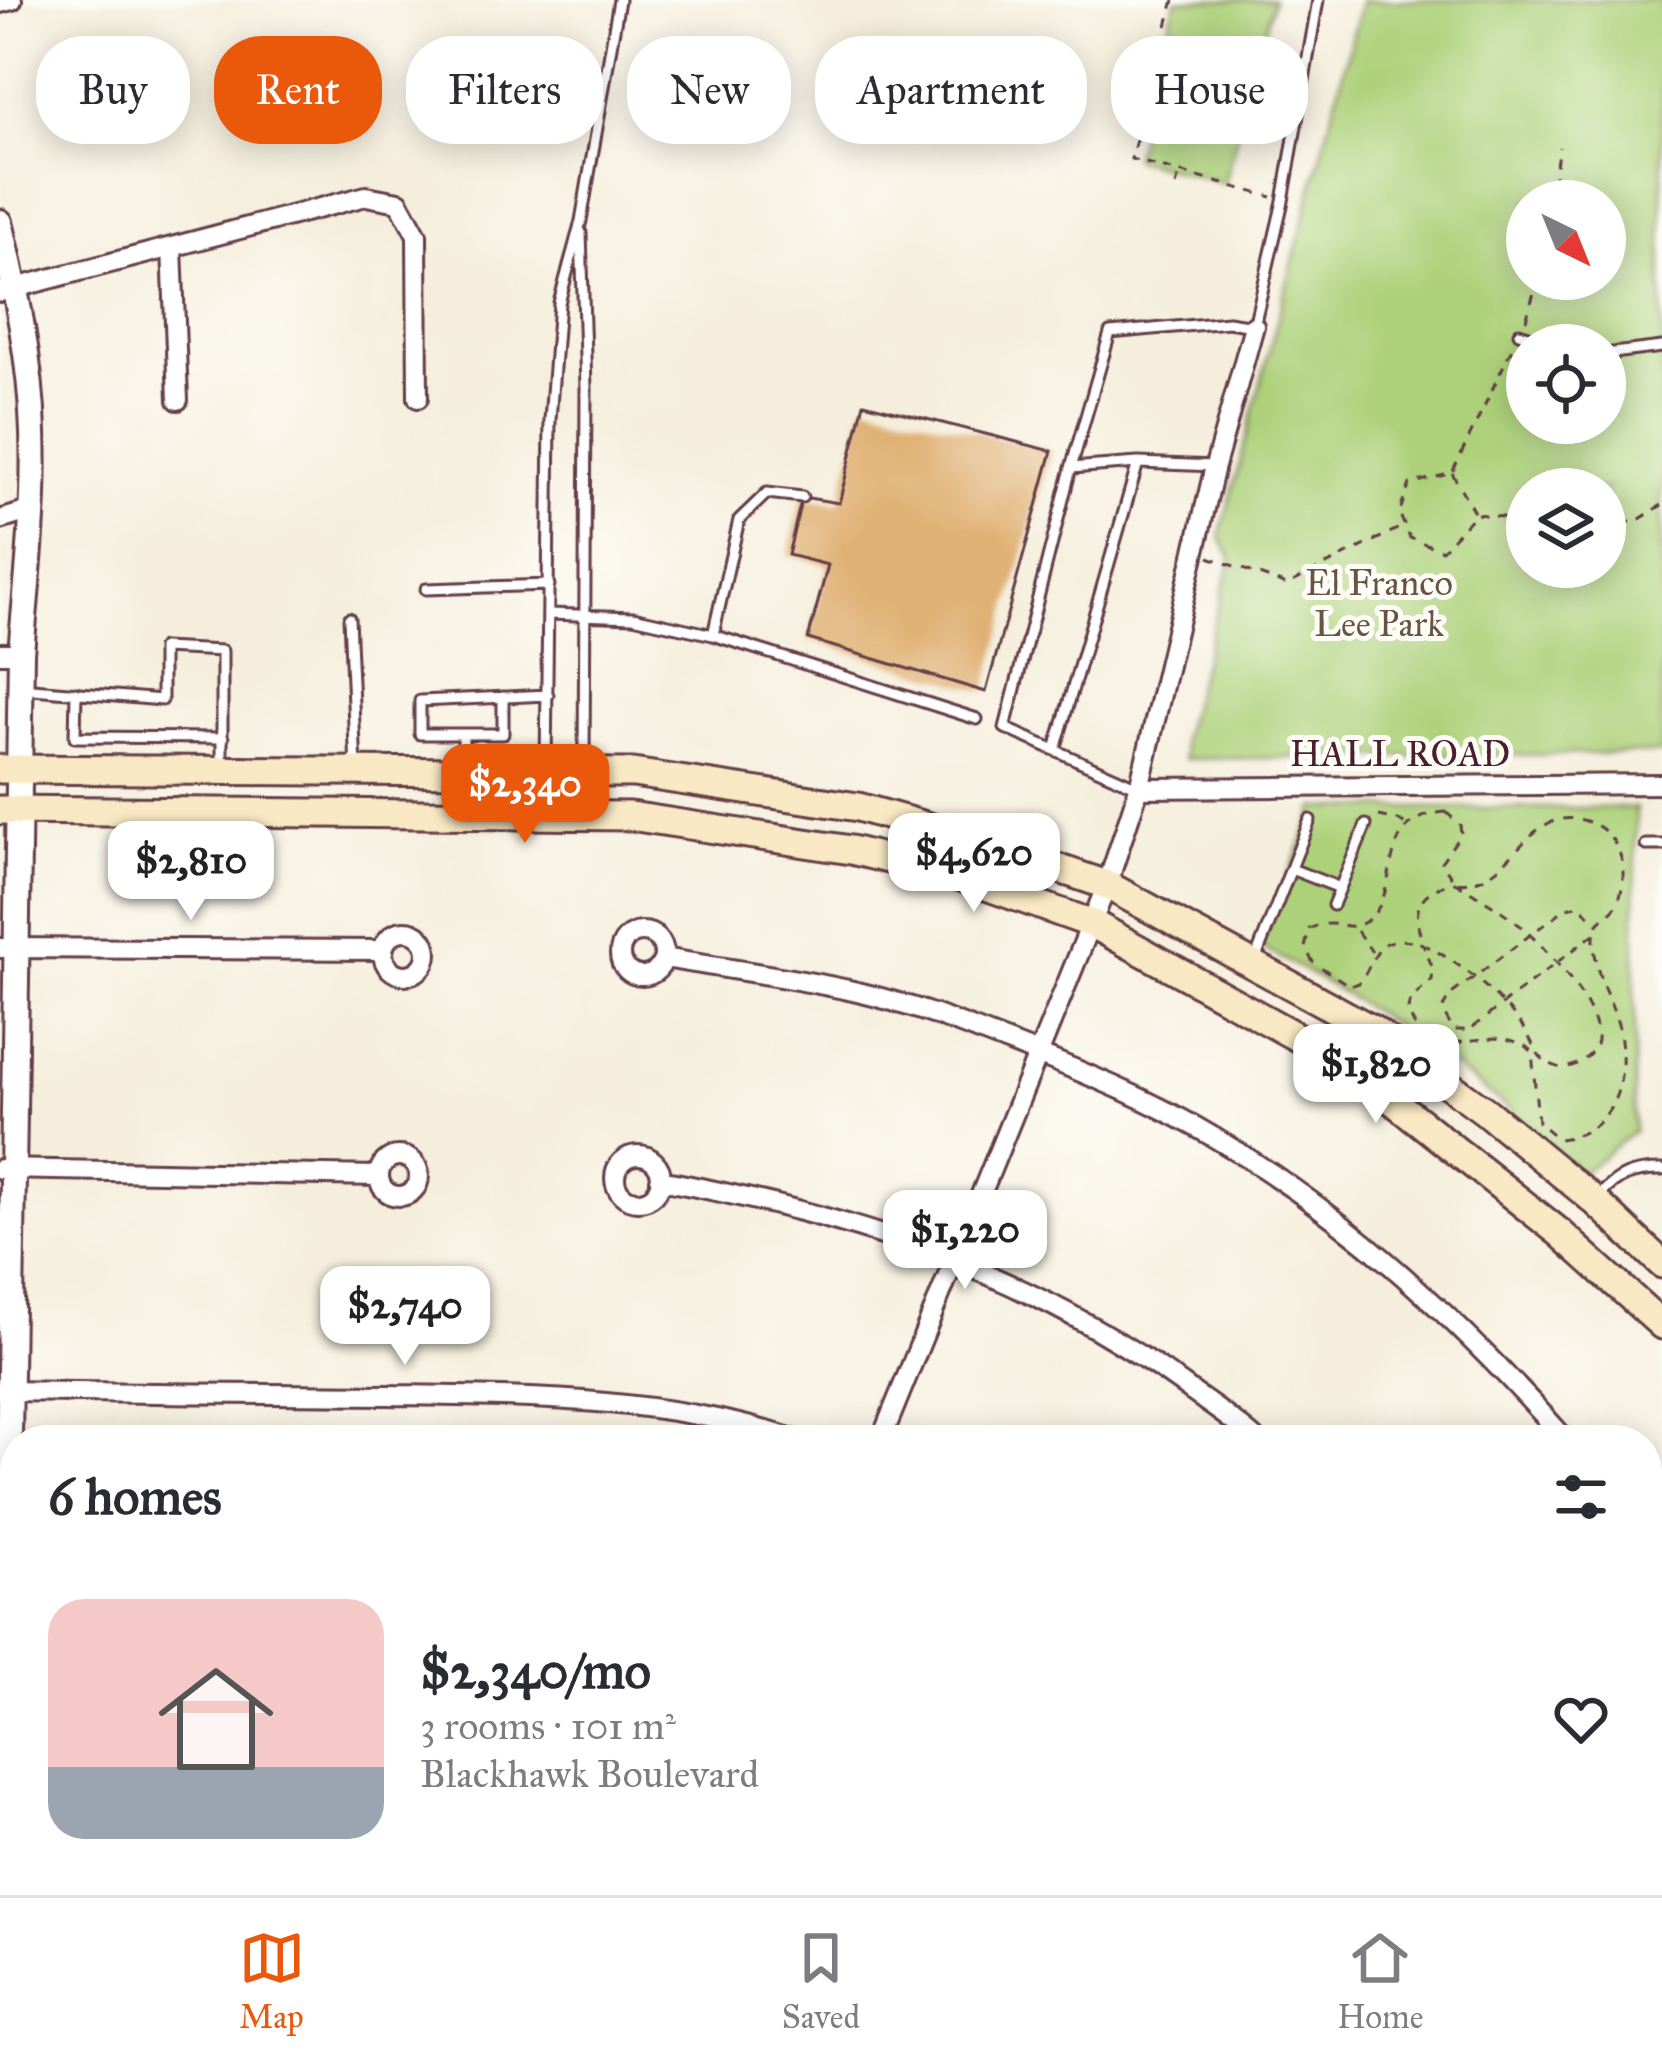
<!DOCTYPE html>
<meta charset="utf-8">
<style>
:root{--surface:#fff;--page:#f7f7f7;--text:#2b2b33;--muted:#7c7c81;--line:#e1e1e2;--accent:#ea580c}
body{margin:0;font-family:"IM FELL Great Primer",serif;background:var(--page);color:var(--text);height:100vh;display:flex;flex-direction:column;font-size:45px;white-space:nowrap}
*{box-sizing:border-box;margin:0}
p{font-size:39px;color:var(--muted)}
.icon{flex:none;width:66px;height:66px;fill:none;stroke:currentColor;stroke-width:2;stroke-linecap:round;stroke-linejoin:round}
.map{position:relative;flex:1;overflow:hidden}
.panel{position:absolute;left:0px;top:1425px;width:1662px;height:471px;display:flex;flex-direction:column;background:var(--surface);border-radius:48px 48px 0 0;box-shadow:0 6px 30px #0003}
.panel>*{flex:none}
.hud{position:absolute;left:36px;top:36px;width:1590px;height:108px;display:flex;gap:24px}
.needle{width:78px;rotate:137deg}
.tools{position:absolute;left:1506px;top:180px;display:grid;gap:24px}
.tools a{display:grid;place-items:center;width:120px;height:120px;border-radius:50%;background:var(--surface);box-shadow:0 6px 30px #0003;font-size:60px}
.price{position:absolute;translate:-50% -102px;padding:0 27px;border-radius:24px;background:#fff;color:#222;font-size:39px;line-height:78px;filter:drop-shadow(0 3px 6px #0008)}
.price::after{content:'';position:absolute;left:50%;top:72px;width:36px;height:27px;margin-left:-18px;background:inherit;clip-path:polygon(0 0,100% 0,50% 100%)}
.price.current{background:var(--accent);color:#fff}
ul{padding:0;list-style:none}
li{display:flex;align-items:center;gap:36px;height:300px;padding:0 48px}
li span{display:grid;place-items:center;flex:none;width:336px;height:240px;border-radius:36px;color:#555}
li>.icon{margin-inline-start:auto}
span .icon{width:144px;height:144px;fill:#fffc;stroke-width:1}
li b{font-size:51px}
h2{display:flex;justify-content:space-between;align-items:center;height:144px;padding:0 48px;font-size:51px}
.pill{padding:0 42px;border-radius:48px;background:var(--surface);box-shadow:0 6px 30px #0003;font-size:42px;line-height:108px}
.pill.current{background:var(--accent);color:#fff}
.dock{display:flex;justify-content:space-around;align-items:center;height:168px;border-top:3px solid var(--line);background:var(--surface);font-size:33px;color:var(--muted)}
.dock a{display:grid;justify-items:center;gap:6px}
.dock .current{color:var(--accent)}
.map>svg:first-child{display:block}
</style>
<div class="map">
<svg width="1662" height="1895" viewBox="0 0 1662 1895">
<rect width="100%" height="100%" fill="#fdfcf7"/>
<filter id="ink" filterUnits="userSpaceOnUse"><feTurbulence type="fractalNoise" baseFrequency=".00833" numOctaves="2"/><feDisplacementMap in="SourceGraphic" scale="24" xChannelSelector="R" yChannelSelector="G"/><feConvolveMatrix kernelMatrix="1 2 1 2 8 2 1 2 1" color-interpolation-filters="sRGB"/></filter>
<filter id="wash" filterUnits="userSpaceOnUse"><feTurbulence type="fractalNoise" baseFrequency=".004" numOctaves="4" result="noise"/><feDisplacementMap in="SourceGraphic" scale="48" xChannelSelector="R" yChannelSelector="G"/><feGaussianBlur stdDeviation="2.7" result="paint"/><feColorMatrix in="noise" values="0 0 0 0 0 0 0 0 0 0 0 0 0 0 0 0 0 1.4 0 .05"/><feComposite in="paint" operator="in"/></filter>
<g filter="url(#wash)">
<rect width="100%" height="100%" fill="#f5eedc"/>
<!-- green -->
<path fill="#add17a" stroke="#7c7852" stroke-width="3" fill-rule="evenodd" d="M1176 0H1273L1224 183 1133 158Z
M1362 0H1662V753L1184 759 1182 737 1232 558 1220 537ZM1527 201H1605V279H1527ZM1527 345H1605V423H1527ZM1527 489H1605V567H1527Z
M1316 808H1636L1634 1131 1582 1173C1486 1084 1377 1007 1260 947Z"/>
<g id="blocks">
<!-- building -->
<path fill="#e0b175" d="M864 403 1052 451 986 692 808 639 828 565 788 555 802 497 839 503Z"/>
</g>
</g>
<g filter="url(#ink)">
<use href="#blocks" fill-opacity="0" stroke="#643e46" stroke-width="3"/>
<g fill="none" stroke-linecap="round" stroke-linejoin="round">
<!-- service casing -->
<g stroke="#643e46" stroke-width="15">
<path id="service" d="M581 233 586 387 584 768
M1519 333 1557 345
M1605 354 1662 347
M1071 468 1110 333 1228 322 1254 326 1283 201 1318 0
M426 589 549 585
M549 614 633 617 713 635 977 719
M349 618 356 768
M713 635 739 520 767 493 802 497
M21 688 162 700V648L222 651V766
M76 692 75 737 223 738
M463 734H503V697
M1055 750 1138 463
M463 767V734H420V701L548 695
M546 768 550 420 559 303 581 221 619 0
M1138 787 1005 728 1071 468 1138 463 1215 466
M1646 845H1662
M1291 869 1340 888
M1333 905 1366 825
M1255 960 1310 820
M1599 1196C1619 1175 1633 1170 1662 1170"/>
</g>
<!-- minor casing -->
<g stroke="#643e46" stroke-width="24">
<path id="minor" d="M0 3 12 0
M172 247 178 400
M0 292 366 196 399 202 417 235 418 398
M0 520 32 510
M0 653H21
M1139 788 1662 784
M383 953a22 22 0 1 1 44 0a22 22 0 1 1-44 0Z
M620 954a22 22 0 1 1 44 0a22 22 0 1 1-44 0Z
M0 948 382 950
M664 958C727 969 791 977 853 991 912 1004 969 1027 1025 1049 1090 1075 1155 1102 1215 1138 1349 1217 1464 1325 1566 1440
M615 1178a23 23 0 1 1 46 0a23 23 0 1 1-46 0Z
M379 1176a20 20 0 1 1 40 0a20 20 0 1 1-40 0Z
M0 1169 379 1176
M660 1180C850 1215 1025 1271 1183 1385 1207 1403 1233 1419 1256 1440
M1 1391C130 1393 258 1394 387 1395 525 1397 663 1396 796 1440
M881 1440 1107 885 1139 788 1215 466 1254 326
M1647 1541 1662 1564
M716 1881 745 1895
M1050 1881 1058 1895
M1342 1881 1349 1895
M1605 1881 1614 1895
M691 1895 696 1881
M1083 1895 1091 1881"/>
</g>
<!-- tertiary casing -->
<g stroke="#643e46" stroke-width="30">
<path id="tertiary" d="M0 222C16 290 31 362 33 432 36 506 27 580 21 653L2 1895"/>
</g>
<!-- secondary casing -->
<g stroke="#643e46" stroke-width="33">
<path id="secondary" d="M0 769 633 773 858 807 971 839 1107 885 1373 1030 1485 1111 1595 1201 1662 1264
M0 810 630 816 851 850 961 877 1093 924 1349 1066 1560 1233 1662 1325"/>
</g>
<!-- path -->
<path stroke="#643e46" stroke-width="3" stroke-dasharray="9 9" stroke-linecap="butt" d="M1174 0 1131 159 1272 197
M1176 186 1180 172
M1550 201 1559 147
M1526 320 1538 279
M1453 471 1514 344
M1452 473 1475 514 1442 550 1410 538 1399 513 1410 484Z
M1477 514 1527 520
M1605 529 1640 519 1662 505
M1209 557 1287 585 1403 526
M1446 812 1460 825 1461 834 1441 862 1455 882C1514 890 1522 803 1586 821 1621 831 1631 872 1617 904 1612 915 1597 918 1595 931 1593 939 1594 950 1596 959 1599 984 1613 1004 1619 1028 1629 1077 1617 1134 1558 1139L1538 1122 1532 1051C1486 1013 1428 1079 1408 1009L1410 1000 1432 980 1433 969 1423 944C1375 931 1380 954 1359 983L1350 986 1313 962 1305 948 1309 929C1338 915 1350 937 1370 918 1404 887 1372 818 1446 812Z
M1379 816 1398 820 1408 827
M1455 882C1476 895 1498 907 1517 923 1540 942 1618 1021 1592 1052 1583 1062 1574 1067 1561 1068 1535 1061 1537 1048 1524 1029 1518 1019 1508 1009 1499 1000 1477 977 1452 959 1423 944 1411 909 1417 891 1455 882Z
M1357 931 1372 952
M1594 934 1469 1030H1453L1442 1010 1449 996 1566 908 1580 905 1596 922"/>
<!-- service -->
<use href="#service" stroke="#fff" stroke-width="9"/>
<!-- minor -->
<use href="#minor" stroke="#fff" stroke-width="18"/>
<!-- tertiary -->
<use href="#tertiary" stroke="#fff" stroke-width="24"/>
<!-- secondary -->
<use href="#secondary" stroke="#f8e8c3" stroke-width="27"/>
</g>
</g>
<g text-anchor="middle" stroke-width="10" stroke-linejoin="round" paint-order="stroke">
<!-- park labels -->
<g font-size="36" fill="#685443" stroke="#fdfcf7">
<text x="1379" y="595">El Franco<tspan x="1379" dy="41">Lee Park</tspan></text>
</g>
<!-- street labels -->
<g font-size="36" fill="#4a1f2b" stroke="#fdfcf7">
<text x="1400" y="766">HALL ROAD</text>
</g>
</g>
</svg>
<div class="tools">
<a><svg class="needle" viewBox="-14 -14 28 28"><path d="M0-13l5 13h-10z" fill="#e53935"/><path d="M0 13l5-13h-10z" fill="#7c7c81"/></svg></a>
<a><svg class="icon" aria-label="locate" viewBox="0 0 24 24"><circle cx="12" cy="12" r="6"/><path d="M12 2v4M12 18v4M2 12h4M18 12h4"/></svg></a>
<a><svg class="icon" aria-label="layers" viewBox="0 0 24 24"><path d="M12 4l9 5-9 5-9-5zM3 14l9 5 9-5"/></svg></a>
</div>
<b class="price current" style="left:525px;top:846px">$2,340</b>
<b class="price" style="left:974px;top:915px">$4,620</b>
<b class="price" style="left:191px;top:923px">$2,810</b>
<b class="price" style="left:1376px;top:1126px">$1,820</b>
<b class="price" style="left:965px;top:1292px">$1,220</b>
<b class="price" style="left:405px;top:1368px">$2,740</b>
<div class="hud">
<a class="pill">Buy</a>
<a class="pill current">Rent</a>
<a class="pill">Filters</a>
<a class="pill">New</a>
<a class="pill">Apartment</a>
<a class="pill">House</a>
</div>
<section class="panel">
<h2>6 homes<svg class="icon" aria-label="filters" viewBox="0 0 24 24"><path d="M4 7h16M4 17h16"/><circle cx="9" cy="7" r="2"/><circle cx="15" cy="17" r="2"/></svg></h2>
<ul>
<li><span style="background:linear-gradient(#f6c9c9 70%,#9aa5b1 0)"><svg class="icon" aria-label="home" viewBox="0 0 24 24"><path d="M3 11l9-7 9 7M6 9v11h12V9"/></svg></span><div><b>$2,340/mo</b><p>3 rooms · 101 m²</p><p>Blackhawk Boulevard</p></div><svg class="icon" aria-label="heart" viewBox="0 0 24 24"><path d="M12 20l-8-8c-3-5 5-10 8-4 3-6 11-1 8 4z"/></svg></li>
</ul>
</section>
</div>
<nav class="dock">
<a class="current"><svg class="icon" aria-label="map" viewBox="0 0 24 24"><path d="M3 6l6-2 6 2 6-2v14l-6 2-6-2-6 2zM9 4v14M15 6v14"/></svg>Map</a>
<a><svg class="icon" aria-label="saved" viewBox="0 0 24 24"><path d="M7 4h10v16l-5-4-5 4z"/></svg>Saved</a>
<a><svg class="icon" aria-label="home" viewBox="0 0 24 24"><path d="M3 11l9-7 9 7M6 9v11h12V9"/></svg>Home</a>
</nav>
